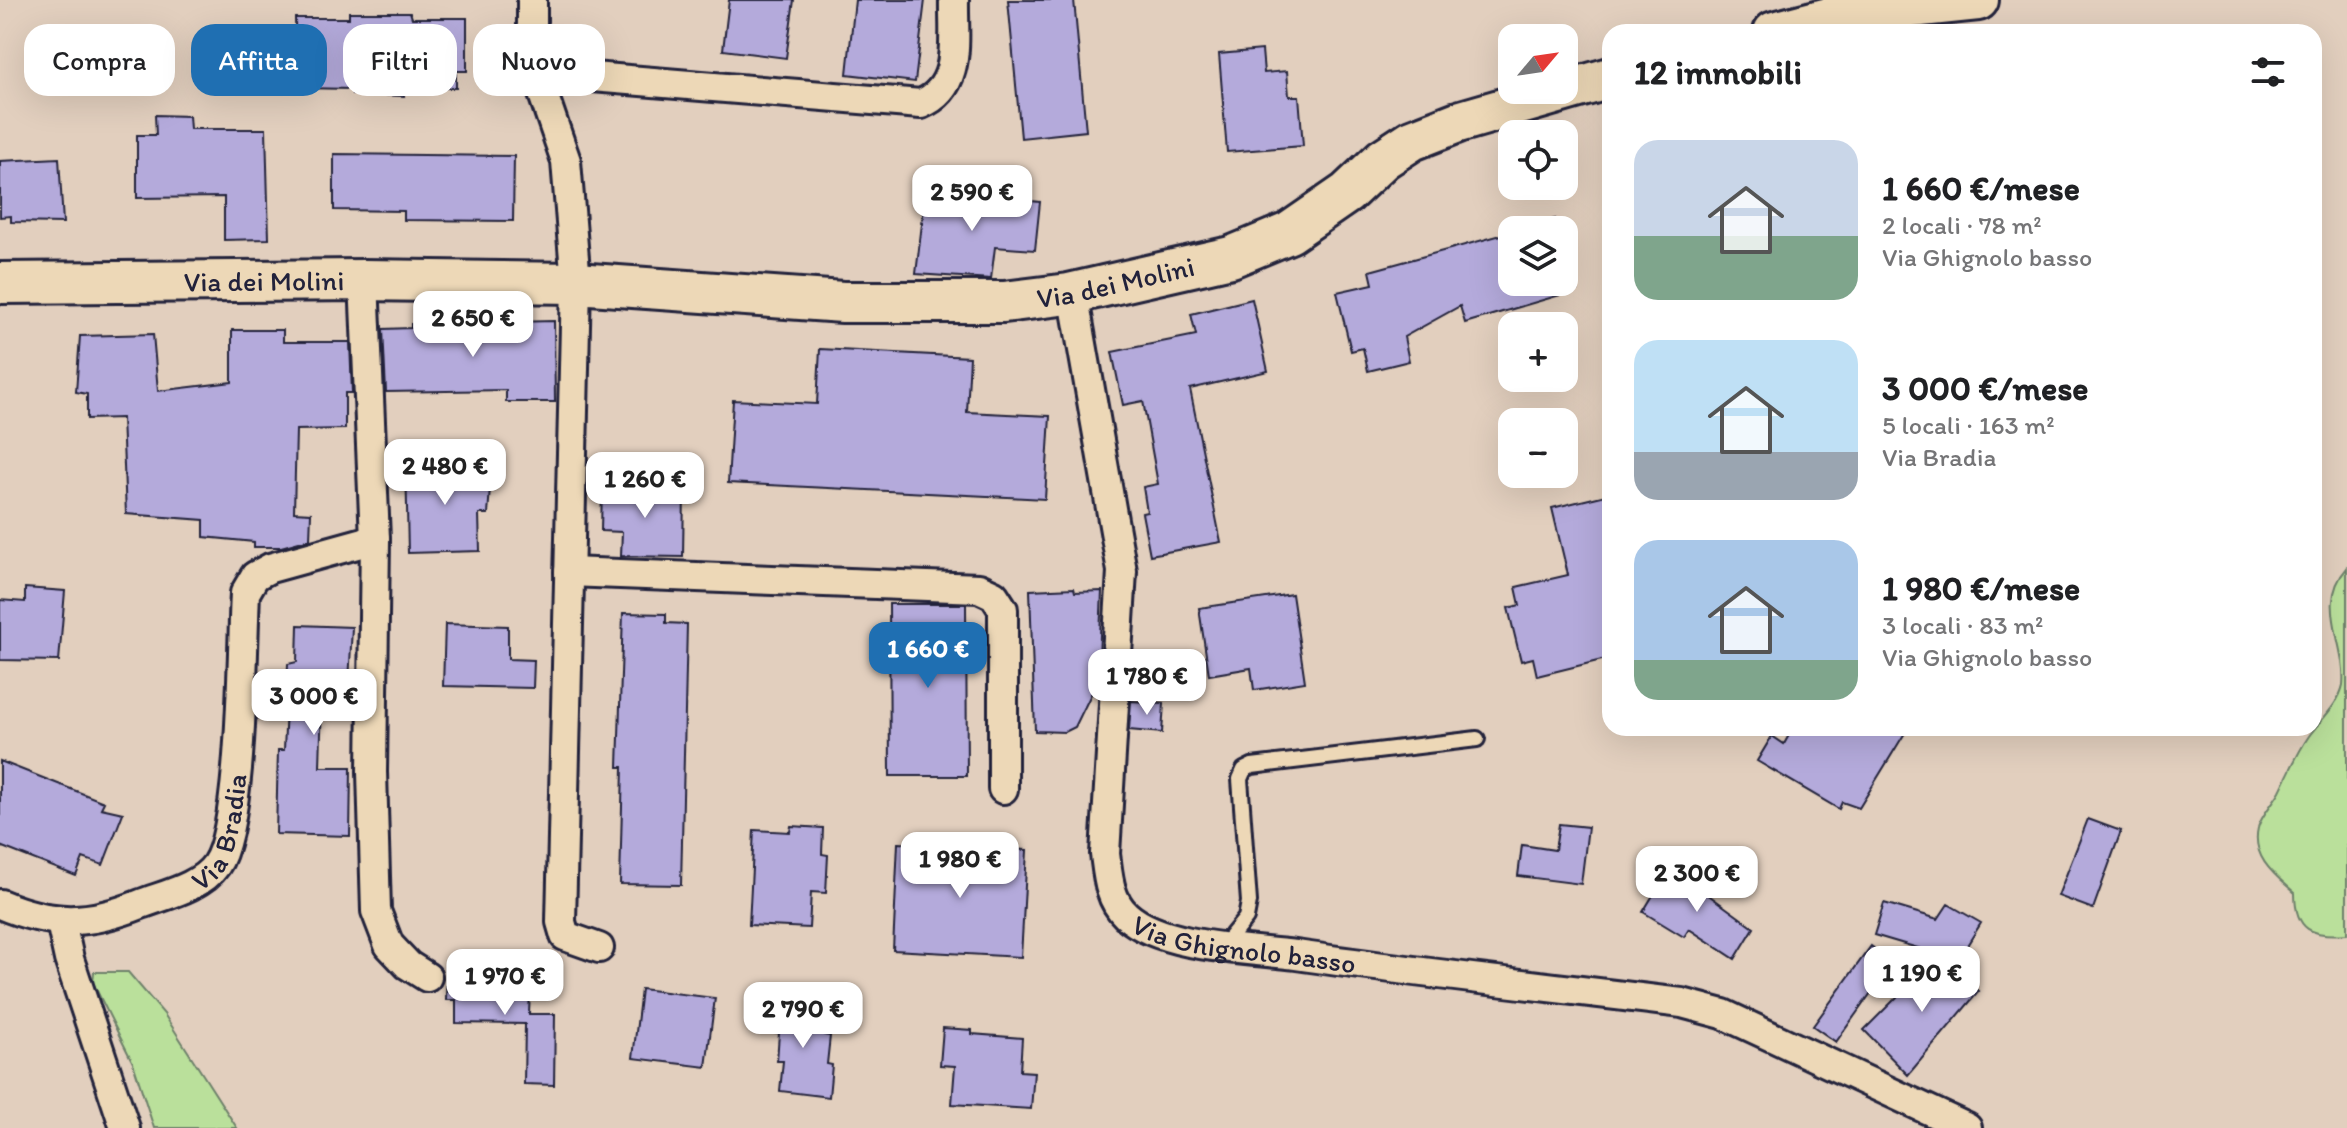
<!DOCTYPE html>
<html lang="it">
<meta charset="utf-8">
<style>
:root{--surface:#fff;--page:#f6f6f6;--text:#202124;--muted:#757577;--accent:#1f6fb2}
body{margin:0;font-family:Itim,sans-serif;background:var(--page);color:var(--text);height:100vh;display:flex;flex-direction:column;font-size:30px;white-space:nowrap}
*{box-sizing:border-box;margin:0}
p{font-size:26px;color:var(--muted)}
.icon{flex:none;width:44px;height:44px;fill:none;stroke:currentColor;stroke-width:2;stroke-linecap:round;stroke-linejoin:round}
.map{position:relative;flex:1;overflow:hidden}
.drawer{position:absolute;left:1602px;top:24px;width:720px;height:712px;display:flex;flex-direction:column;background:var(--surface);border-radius:24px;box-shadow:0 8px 32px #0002}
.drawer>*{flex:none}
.banner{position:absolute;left:24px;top:24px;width:760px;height:72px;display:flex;gap:16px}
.needle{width:52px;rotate:61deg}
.controls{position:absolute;left:1498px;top:24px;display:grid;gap:16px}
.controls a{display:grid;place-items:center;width:80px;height:80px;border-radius:16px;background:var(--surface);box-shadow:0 8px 32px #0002;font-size:40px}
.price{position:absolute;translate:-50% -68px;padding:0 18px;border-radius:16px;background:#fff;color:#222;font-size:26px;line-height:52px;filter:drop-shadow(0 2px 4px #0008)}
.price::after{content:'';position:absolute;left:50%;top:48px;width:24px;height:18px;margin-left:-12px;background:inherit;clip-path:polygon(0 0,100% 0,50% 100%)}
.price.selected{background:var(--accent);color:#fff}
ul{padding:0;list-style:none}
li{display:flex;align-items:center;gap:24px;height:200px;padding:0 32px}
li span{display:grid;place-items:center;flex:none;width:224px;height:160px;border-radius:24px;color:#555}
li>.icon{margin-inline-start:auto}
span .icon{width:96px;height:96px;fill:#fffc;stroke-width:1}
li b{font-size:34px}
h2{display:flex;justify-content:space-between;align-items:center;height:96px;padding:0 32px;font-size:34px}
.chip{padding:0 28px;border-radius:24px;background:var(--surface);box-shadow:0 8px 32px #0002;font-size:28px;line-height:72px}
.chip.selected{background:var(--accent);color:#fff}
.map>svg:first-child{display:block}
</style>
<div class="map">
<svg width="2347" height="1128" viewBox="0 0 2347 1128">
<rect width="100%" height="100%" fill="#e2cfbe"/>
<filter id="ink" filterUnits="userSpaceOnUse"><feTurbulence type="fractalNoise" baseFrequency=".0125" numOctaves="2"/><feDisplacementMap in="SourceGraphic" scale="16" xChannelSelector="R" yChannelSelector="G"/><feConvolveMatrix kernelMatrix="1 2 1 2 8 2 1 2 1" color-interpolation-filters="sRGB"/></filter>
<g filter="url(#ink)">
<!-- green -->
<path fill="#bae09b" stroke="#6e816b" stroke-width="2" d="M2347 568V934C2312 937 2295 931 2295 893 2276 876 2251 858 2258 828 2260 817 2274 802 2280 791 2289 773 2297 753 2309 736 2320 721 2339 704 2343 685 2347 644 2315 604 2347 568Z
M94 972H128L164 1014 237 1128H154L133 1063 93 983Z"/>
<!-- building -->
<path fill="#b4aadb" stroke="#22223b" stroke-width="2" d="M729 0H794L786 58 723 50Z
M855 0H925L915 82 847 74Z
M1008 0H1074L1086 131 1021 138Z
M349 12H410L412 18H467V71H456V88H403L404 96 352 94V89L300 88V69H296L295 18H349Z
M1262 50 1264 73 1287 71 1289 96H1299L1303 146 1227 152 1219 54Z
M155 115 189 116 190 129H266L269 239 224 240V197L137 198V135H156Z
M334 154 514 156 513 221 404 220V211L334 210Z
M59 158 63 223 11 222V216L0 217V161Z
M926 190 1040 202 1035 250 995 247 991 279 916 274Z
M1555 219 1559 230H1519Z
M1512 232V282H1564V247L1577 290 1465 323 1460 306 1404 337 1409 361 1368 371 1363 348 1351 351 1337 292 1373 284 1370 271Z
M1252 299 1268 371 1190 389 1221 542 1150 555 1142 513 1147 512 1143 487 1158 484 1143 401 1123 405 1112 352 1196 335 1191 314Z
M554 321 555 402H506V390L386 392 383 329 411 328V324Z
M232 330H283V342H350L352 393H345V429L296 430 294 512 311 513 310 539 281 547H254V542L204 537V520L126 514 122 418 87 419V394L76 392 80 336 153 334 158 391 232 382Z
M820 349 970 357 967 412 1050 416 1045 499 728 483 733 400 817 404Z
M436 460V466L468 465V472L491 475 488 514H479L480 551 408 553 406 461Z
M602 487 684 489 683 557 621 556 622 532 601 531Z
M1610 494V658L1537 676 1533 658 1521 661 1508 608 1520 605 1516 587 1568 575 1552 508Z
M25 588 65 591 59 661 0 660V600L25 602Z
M1074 588 1075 592 1102 591 1098 680 1075 727 1065 732 1035 731 1030 590Z
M1292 594 1305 682 1254 690 1251 668 1209 675 1199 608Z
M889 604H966L967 776H890Z
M623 613 666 614V623L687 624 681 885 620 884 623 767H618Z
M445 624 508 626V659L534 660 533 688 443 686Z
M298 625 352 627 348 701 322 699 320 767H351L350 836 276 834 278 750H284L288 664 297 662Z
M1131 701 1164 703 1162 733 1129 730Z
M1793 728H1908L1859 808 1842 802 1839 809 1757 761 1772 736 1784 744Z
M0 761 104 802 101 808 123 813 103 865 83 858 76 876 0 846Z
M2088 819 2121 831 2093 909 2058 896Z
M1559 824 1588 827 1581 884 1518 876 1522 845 1555 850Z
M791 826 823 828 822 854 828 855 826 893 811 892 809 928 749 925 754 830 790 832Z
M898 843 1027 850 1021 957 893 950Z
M1670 867 1754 928 1735 959 1689 929 1684 937 1643 912Z
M1884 903 1938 919 1948 904 1981 923 1958 960 1874 935Z
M1871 946 1893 962 1836 1042 1813 1026Z
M1939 955 1979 991 1908 1075 1864 1030Z
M447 968 499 969V990L530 991 529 1014H555L554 1085 524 1084 525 1024 456 1023V1000H446Z
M641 989 715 998 706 1067 633 1058Z
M776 1003 824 1009V1035L830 1036 827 1064 832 1065 829 1097 780 1091 783 1061H777L779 1033 773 1032Z
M943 1028 972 1030V1034L1022 1038 1020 1071 1034 1072 1031 1109 952 1104 955 1066 940 1065Z"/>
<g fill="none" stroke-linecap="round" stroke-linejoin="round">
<!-- lane casing -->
<g stroke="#22223b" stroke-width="20">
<path id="lane" d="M1224 945 1246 918 1249 902 1240 779 1244 770 1252 766 1477 739"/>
</g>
<!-- street casing -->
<g stroke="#22223b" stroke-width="34">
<g id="street">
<path d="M532 0V46L539 82 566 161 576 283 561 922 565 936 599 948"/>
<path d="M539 82 580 76 921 104C963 87 953 37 954 0"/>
<path id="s1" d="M1069 294 1076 310 1122 571 1105 854C1108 876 1109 899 1126 915 1162 948 1249 949 1296 955 1424 974 1553 987 1682 1003L1723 1014 1967 1128"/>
<path d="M375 539 372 772 376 911 389 945 408 965 427 977"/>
<path d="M569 572 979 588 994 595 1003 609V789"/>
<path id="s2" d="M0 904C52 926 89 925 141 904 164 895 201 887 216 865 243 826 242 648 245 593L255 576 270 568 375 539 364 280"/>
<path d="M61 922 69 959 125 1128"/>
</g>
</g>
<!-- secondary casing -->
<g stroke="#22223b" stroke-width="46">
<g id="secondary">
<path d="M1774 32 1844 14 1978 0"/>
<path id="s3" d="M0 283 364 280 576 283 843 302H1004L1069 294 1231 257 1289 233 1347 193 1383 159 1412 140 1458 122 1610 78"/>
</g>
</g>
<!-- lane -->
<use href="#lane" stroke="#edd8b7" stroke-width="14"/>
<!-- street -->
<use href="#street" stroke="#edd8b7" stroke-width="28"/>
<!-- secondary -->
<use href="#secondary" stroke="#edd8b7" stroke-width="40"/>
</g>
</g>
<g text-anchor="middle" stroke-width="6" stroke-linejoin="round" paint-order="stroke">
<!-- street labels -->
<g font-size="28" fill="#22223b" stroke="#edd8b7">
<text dy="10" stroke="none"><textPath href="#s3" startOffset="264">Via dei Molini</textPath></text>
<text dy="10" stroke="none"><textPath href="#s3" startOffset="1118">Via dei Molini</textPath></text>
<text dy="10" stroke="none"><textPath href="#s2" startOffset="264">Via Bradia</textPath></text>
<text dy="10" stroke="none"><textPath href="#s1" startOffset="756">Via Ghignolo basso</textPath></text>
</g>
</g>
</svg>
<div class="controls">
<a><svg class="needle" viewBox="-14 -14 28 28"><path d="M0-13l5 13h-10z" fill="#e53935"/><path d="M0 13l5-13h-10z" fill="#757577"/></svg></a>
<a><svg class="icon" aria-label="locate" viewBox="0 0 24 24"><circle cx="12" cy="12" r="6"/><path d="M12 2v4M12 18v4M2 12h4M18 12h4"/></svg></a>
<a><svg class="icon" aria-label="layers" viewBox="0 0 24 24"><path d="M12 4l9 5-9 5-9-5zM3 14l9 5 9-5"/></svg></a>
<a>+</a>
<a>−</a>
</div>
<b class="price" style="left:972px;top:233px">2 590 €</b>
<b class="price" style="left:473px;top:359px">2 650 €</b>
<b class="price" style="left:445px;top:507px">2 480 €</b>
<b class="price" style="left:645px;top:520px">1 260 €</b>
<b class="price selected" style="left:928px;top:690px">1 660 €</b>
<b class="price" style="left:1147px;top:717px">1 780 €</b>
<b class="price" style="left:314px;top:737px">3 000 €</b>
<b class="price" style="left:960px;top:900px">1 980 €</b>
<b class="price" style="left:1697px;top:914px">2 300 €</b>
<b class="price" style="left:1922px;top:1014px">1 190 €</b>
<b class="price" style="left:505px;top:1017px">1 970 €</b>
<b class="price" style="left:803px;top:1050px">2 790 €</b>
<div class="banner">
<a class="chip">Compra</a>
<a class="chip selected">Affitta</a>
<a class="chip">Filtri</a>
<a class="chip">Nuovo</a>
</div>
<section class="drawer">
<h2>12 immobili<svg class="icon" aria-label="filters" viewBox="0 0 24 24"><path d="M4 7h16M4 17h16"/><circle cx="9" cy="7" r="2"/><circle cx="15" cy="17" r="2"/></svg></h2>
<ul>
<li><span style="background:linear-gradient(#c9d6e8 60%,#7fa58c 0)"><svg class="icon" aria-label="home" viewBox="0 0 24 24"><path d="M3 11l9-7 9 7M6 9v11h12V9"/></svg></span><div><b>1 660 €/mese</b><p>2 locali · 78 m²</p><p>Via Ghignolo basso</p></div></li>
<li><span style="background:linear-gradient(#bfe0f5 70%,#9aa5b1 0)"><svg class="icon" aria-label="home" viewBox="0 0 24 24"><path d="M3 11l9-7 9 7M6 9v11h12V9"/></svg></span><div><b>3 000 €/mese</b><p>5 locali · 163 m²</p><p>Via Bradia</p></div></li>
<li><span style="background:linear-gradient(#a9c7e8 75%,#7fa58c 0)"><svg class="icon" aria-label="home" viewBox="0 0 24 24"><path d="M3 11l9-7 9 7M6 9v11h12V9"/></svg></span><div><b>1 980 €/mese</b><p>3 locali · 83 m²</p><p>Via Ghignolo basso</p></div></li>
</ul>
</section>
</div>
